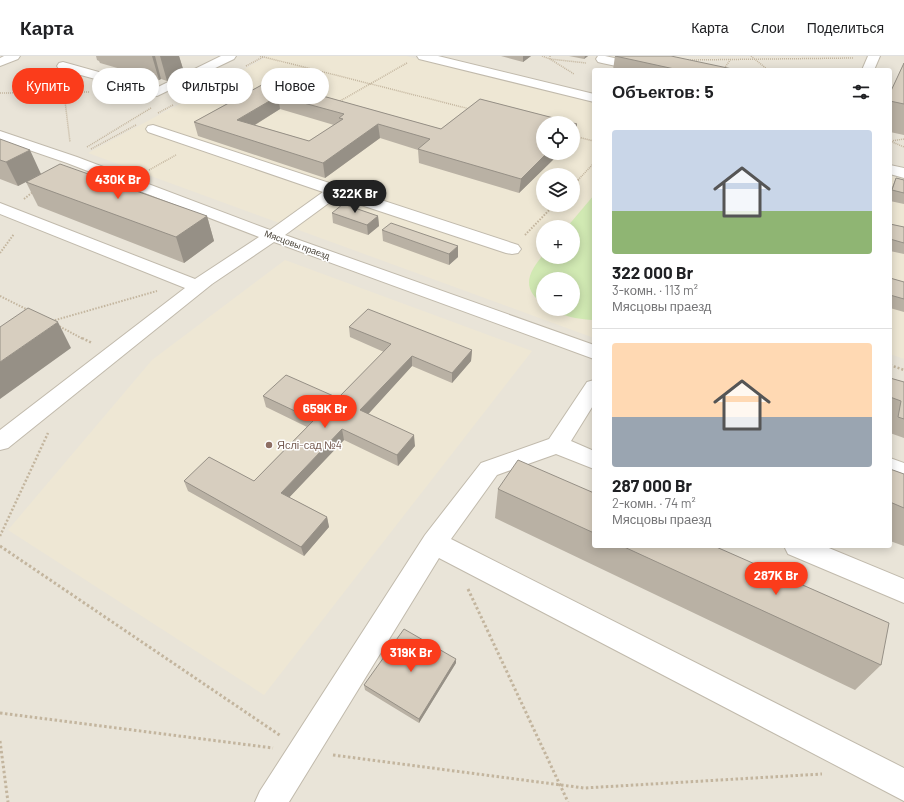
<!DOCTYPE html>
<html lang="ru">
<meta charset="utf-8">
<style>
:root{--surface:#fff;--page:#f2f2f2;--text:#202124;--muted:#757577;--line:#e0e0e0;--accent:#fb3c1b}
body{margin:0;font-family:Barlow,sans-serif;background:var(--page);color:var(--text);height:100vh;display:flex;flex-direction:column;font-size:15px;white-space:nowrap}
*{box-sizing:border-box;margin:0}
p{font-size:13px;color:var(--muted)}
.icon{flex:none;width:22px;height:22px;fill:none;stroke:currentColor;stroke-width:2;stroke-linecap:round;stroke-linejoin:round}
.map{position:relative;flex:1;overflow:hidden}
.side{position:absolute;left:592px;top:12px;width:300px;height:480px;display:flex;flex-direction:column;background:var(--surface);border-radius:4px;box-shadow:0 2px 10px #0003}
.side>*{flex:none}
.top-card{position:absolute;left:12px;top:12px;width:380px;height:36px;display:flex;gap:8px}
.tools{position:absolute;left:536px;top:60px;display:grid;gap:8px}
.tools a{display:grid;place-items:center;width:44px;height:44px;border-radius:50%;background:var(--surface);box-shadow:0 2px 10px #0003;font-size:20px}
.price{position:absolute;translate:-50% -34px;padding:0 9px;border-radius:14px;background:var(--accent);color:#fff;font-size:13px;line-height:26px;filter:drop-shadow(0 1px 2px #0008)}
.price::after{content:'';position:absolute;left:50%;top:24px;width:12px;height:9px;margin-left:-6px;background:inherit;clip-path:polygon(0 0,100% 0,50% 100%)}
.price.current{background:#222;color:#fff}
ul{padding:0;list-style:none}
li{display:grid;align-content:center;gap:8px;height:212px;padding:0 20px}
li+li{border-top:1px solid var(--line)}
li span{display:grid;place-items:center;height:124px;border-radius:4px;color:#555}
li>.icon{margin-inline-start:auto}
span .icon{width:72px;height:72px;fill:#fffc;stroke-width:1}
li b{font-size:17px}
h2{display:flex;justify-content:space-between;align-items:center;height:48px;padding:0 20px;font-size:17px}
.tag{padding:0 14px;border-radius:18px;background:var(--surface);box-shadow:0 2px 10px #0003;font-size:14px;line-height:36px}
.tag.current{background:var(--accent);color:#fff}
header{display:flex;align-items:center;gap:24px;box-sizing:border-box;height:56px;padding:0 20px;background:var(--surface);border-bottom:1px solid var(--line)}
header strong{font-size:19px}
nav{display:flex;gap:22px;margin-inline-start:auto;font-size:14px}
.map>svg:first-child{display:block}
</style>
<header>
<strong>Карта</strong>
<nav><a>Карта</a><a>Слои</a><a>Поделиться</a></nav>
</header>
<div class="map">
<svg width="904" height="746" viewBox="0 0 904 746">
<rect width="100%" height="100%" fill="#f5f2ea"/>
<!-- residential -->
<path fill="#e9e4d8" fill-rule="evenodd" d="M0 0H904V746H0ZM594 14H890V490H594ZM543 67H573V97H543ZM543 119H573V149H543ZM543 171H573V201H543ZM543 223H573V253H543Z"/>
<!-- education -->
<path fill="#eee7d4" fill-rule="evenodd" d="M269 0H406L594 47V282L88 97ZM543 67H573V97H543ZM543 119H573V149H543ZM543 171H573V201H543ZM543 223H573V253H543Z
M890 120 904 123V303L890 298Z
M285 204 532 295 264 639 8 474 152 304Z"/>
<!-- green -->
<path fill="#d1e9b3" d="M594 139V264H592C576 263 563 260 550 253H573V223H543V248C521 232 528 217 543 199V201H573V171H567Z"/>
<g fill="none" stroke-linecap="round" stroke-linejoin="round">
<!-- minor casing -->
<g stroke="#c1baac" stroke-width="2">
<path id="minor" d="M4 0H20L18 3 0 10V2Z
M221 0H236L234 3 157 40 59 13 57 10 59 7 63 6 156 32Z
M417 0H438L594 38V46L419 3Z
M598 0H605L651 10 655 11 657 14H635L602 7 598 6 596 3Z
M868 0H880L874 14H862Z
M153 69 518 189 521 193 518 197 512 198 506 197 337 141 285 179 594 289V303L274 186 212 228 8 392 0 394V374L185 232 0 158V147L195 223 259 181 67 107 0 84V75L77 101 270 174 323 136 148 76 146 73 148 70Z
M890 109 904 112V122L890 118Z
M594 324V348L571 385 594 395V413L556 398 497 419 451 483 904 712V745L439 502 289 746H255L260 735 425 479 481 407 549 383 587 326Z
M890 402 904 407V425L890 420Z
M784 490H824L904 523V547L788 498Z"/>
</g>
<!-- path-far3 -->
<path stroke="#c3b59e" stroke-width="1.5" stroke-dasharray="1 1" stroke-linecap="butt" d="M260 0 470 53
M542 0 550 3 586 7
M550 0V3L574 18
M751 0 768 14
M688 4 853 2
M246 10 263 1
M723 14 731 3
M57 27 64 37 70 86
M0 37 90 36
M340 45 407 7
M158 57 173 49
M573 80 594 85
M890 85 904 91
M891 85 904 83
M87 91 151 52
M91 93 136 69
M149 114 176 99
M578 124 594 107"/>
<!-- path-far2 -->
<path stroke="#c3b59e" stroke-width="2" stroke-dasharray="1.5 1.5" stroke-linecap="butt" d="M573 129 579 123
M24 143 34 135
M525 179 554 149
M0 197 14 178
M0 240 28 254
M52 265 157 235
M57 269 83 283"/>
<!-- path-far1 -->
<path stroke="#c3b59e" stroke-width="2.5" stroke-dasharray="2 2" stroke-linecap="butt" d="M82 282 92 287
M890 309 904 314
M0 480 48 377"/>
<!-- path -->
<path stroke="#c3b59e" stroke-width="3" stroke-dasharray="2.5 2.5" stroke-linecap="butt" d="M0 490 281 680
M468 533 568 746
M0 657 273 692
M0 685 8 746
M333 699 584 732 822 718"/>
<!-- minor -->
<use href="#minor" fill="#fff" fill-rule="evenodd"/>
</g>
<!-- wall -->
<path fill="#b9b1a4" fill-rule="evenodd" d="M96 0H179L184 16 167 25 161 23 159 24 100 7 99 5 97 4Z
M501 0H531L523 6Z
M569 0H588L584 3Z
M615 0 737 14H613Z
M904 7V79L890 76V37Z
M269 25 441 73 480 43 577 68 576 82 573 84V67H543V97H560L519 137 419 107 418 94 380 82 325 122 198 80 194 66ZM280 53 334 69 309 85 255 69Z
M0 83 41 118 207 160 214 185 184 207 38 150 26 126 18 130 0 123Z
M896 122 904 124V148L890 145V136Z
M332 157 378 160 379 170 368 179 333 167Z
M890 168 904 171V198L890 195Z
M382 174 458 201 449 209 383 185Z
M890 222 904 226V256L890 252Z
M349 271 472 294 471 305 452 327 412 310 368 358 415 390 398 410 344 384 289 441 327 461 329 471 304 500 188 435 184 425H254L307 371 266 351 263 340 338 342 384 296 350 281Z
M890 322 904 326V382L890 377V365L891 360H890Z
M890 413 904 418V490L890 485Z
M498 433 594 437V490H714L881 609 855 634 495 462Z
M456 607 419 667 365 634 364 629Z"/>
<!-- shaded-wall -->
<path fill="#969086" d="M152 0H155L161 23 159 24Z
M160 0H179L184 16 167 25Z
M523 0H531L523 6Z
M585 0H588L584 3Z
M278 40 280 53 240 78 237 64Z
M378 68 380 82 325 122 323 107Z
M577 68 576 82 573 84V72Z
M30 94 41 118 18 130 6 106Z
M547 97H560L519 137 521 123Z
M207 160 214 185 184 207 176 181Z
M378 160 379 170 368 179 367 169Z
M458 190V201L449 209V198Z
M58 266 71 292 0 343V306Z
M472 294 471 305 452 327V317Z
M412 300V310L362 365 360 354Z
M342 373 344 384 284 447 281 437Z
M414 379 415 390 398 410 397 399Z
M327 461 329 471 304 500 301 491Z
M456 603V607L419 667V663Z"/>
<!-- building -->
<path fill="#d7cebf" stroke="#969086" fill-rule="evenodd" d="M615 0H671L737 14H679Z
M904 7V48L890 45V37Z
M269 25 441 73 480 43 577 68 573 72V67H543V97H547L521 123 418 93 430 83 378 68 323 107 194 66ZM278 40 344 58 339 62 343 63 309 85 237 64Z
M0 83 30 94 6 106 0 104Z
M60 108 207 160 176 181 26 126Z
M896 122 904 124V137L892 134Z
M343 148 378 160 367 169 332 157Z
M391 167 458 190 449 198 382 174Z
M890 168 904 171V187L890 183Z
M890 222 904 226V243L890 239Z
M28 252 58 266 0 306V271Z
M368 253 472 294 452 317 412 300 360 354 414 379 397 399 342 373 281 437 327 461 301 491 184 425 209 401 254 425 314 364 263 340 286 319 338 342 391 288 349 271Z
M890 322 904 326V363L898 361 901 345 890 341Z
M518 404 594 437V477L498 433Z
M890 413 904 418V452L890 446Z
M622 490H714L889 567 881 609Z
M404 573 456 603 419 663 364 629Z"/>
<!-- markers -->
<circle fill="#8d6e63" stroke="#fff" stroke-width="1.5" cx="269" cy="389" r="4"/>
<g text-anchor="middle" stroke-width="3" stroke-linejoin="round" paint-order="stroke">
<!-- far-street labels -->
<g font-size="9" fill="#494338" stroke="#fff">
<text transform="translate(297 189) rotate(20)" y="3">Мясцовы праезд</text>
</g>
<!-- education labels -->
<g font-size="11" fill="#785e54" stroke="#fff" text-anchor="start">
<text x="277" y="393">Яслі-сад №4</text>
</g>
</g>
</svg>
<div class="tools">
<a><svg class="icon" aria-label="locate" viewBox="0 0 24 24"><circle cx="12" cy="12" r="6"/><path d="M12 2v4M12 18v4M2 12h4M18 12h4"/></svg></a>
<a><svg class="icon" aria-label="layers" viewBox="0 0 24 24"><path d="M12 4l9 5-9 5-9-5zM3 14l9 5 9-5"/></svg></a>
<a>+</a>
<a>−</a>
</div>
<b class="price" style="left:118px;top:144px">430K Br</b>
<b class="price current" style="left:355px;top:158px">322K Br</b>
<b class="price" style="left:325px;top:373px">659K Br</b>
<b class="price" style="left:776px;top:540px">287K Br</b>
<b class="price" style="left:411px;top:617px">319K Br</b>
<div class="top-card">
<a class="tag current">Купить</a>
<a class="tag">Снять</a>
<a class="tag">Фильтры</a>
<a class="tag">Новое</a>
</div>
<section class="side">
<h2>Объектов: 5<svg class="icon" aria-label="filters" viewBox="0 0 24 24"><path d="M4 7h16M4 17h16"/><circle cx="9" cy="7" r="2"/><circle cx="15" cy="17" r="2"/></svg></h2>
<ul>
<li><span style="background:linear-gradient(#c9d6e8 65%,#8fb573 0)"><svg class="icon" aria-label="home" viewBox="0 0 24 24"><path d="M3 11l9-7 9 7M6 9v11h12V9"/></svg></span><div><b>322 000 Br</b><p>3-комн. · 113 m²</p><p>Мясцовы праезд</p></div></li>
<li><span style="background:linear-gradient(#ffd9b3 60%,#9aa5b1 0)"><svg class="icon" aria-label="home" viewBox="0 0 24 24"><path d="M3 11l9-7 9 7M6 9v11h12V9"/></svg></span><div><b>287 000 Br</b><p>2-комн. · 74 m²</p><p>Мясцовы праезд</p></div></li>
</ul>
</section>
</div>
